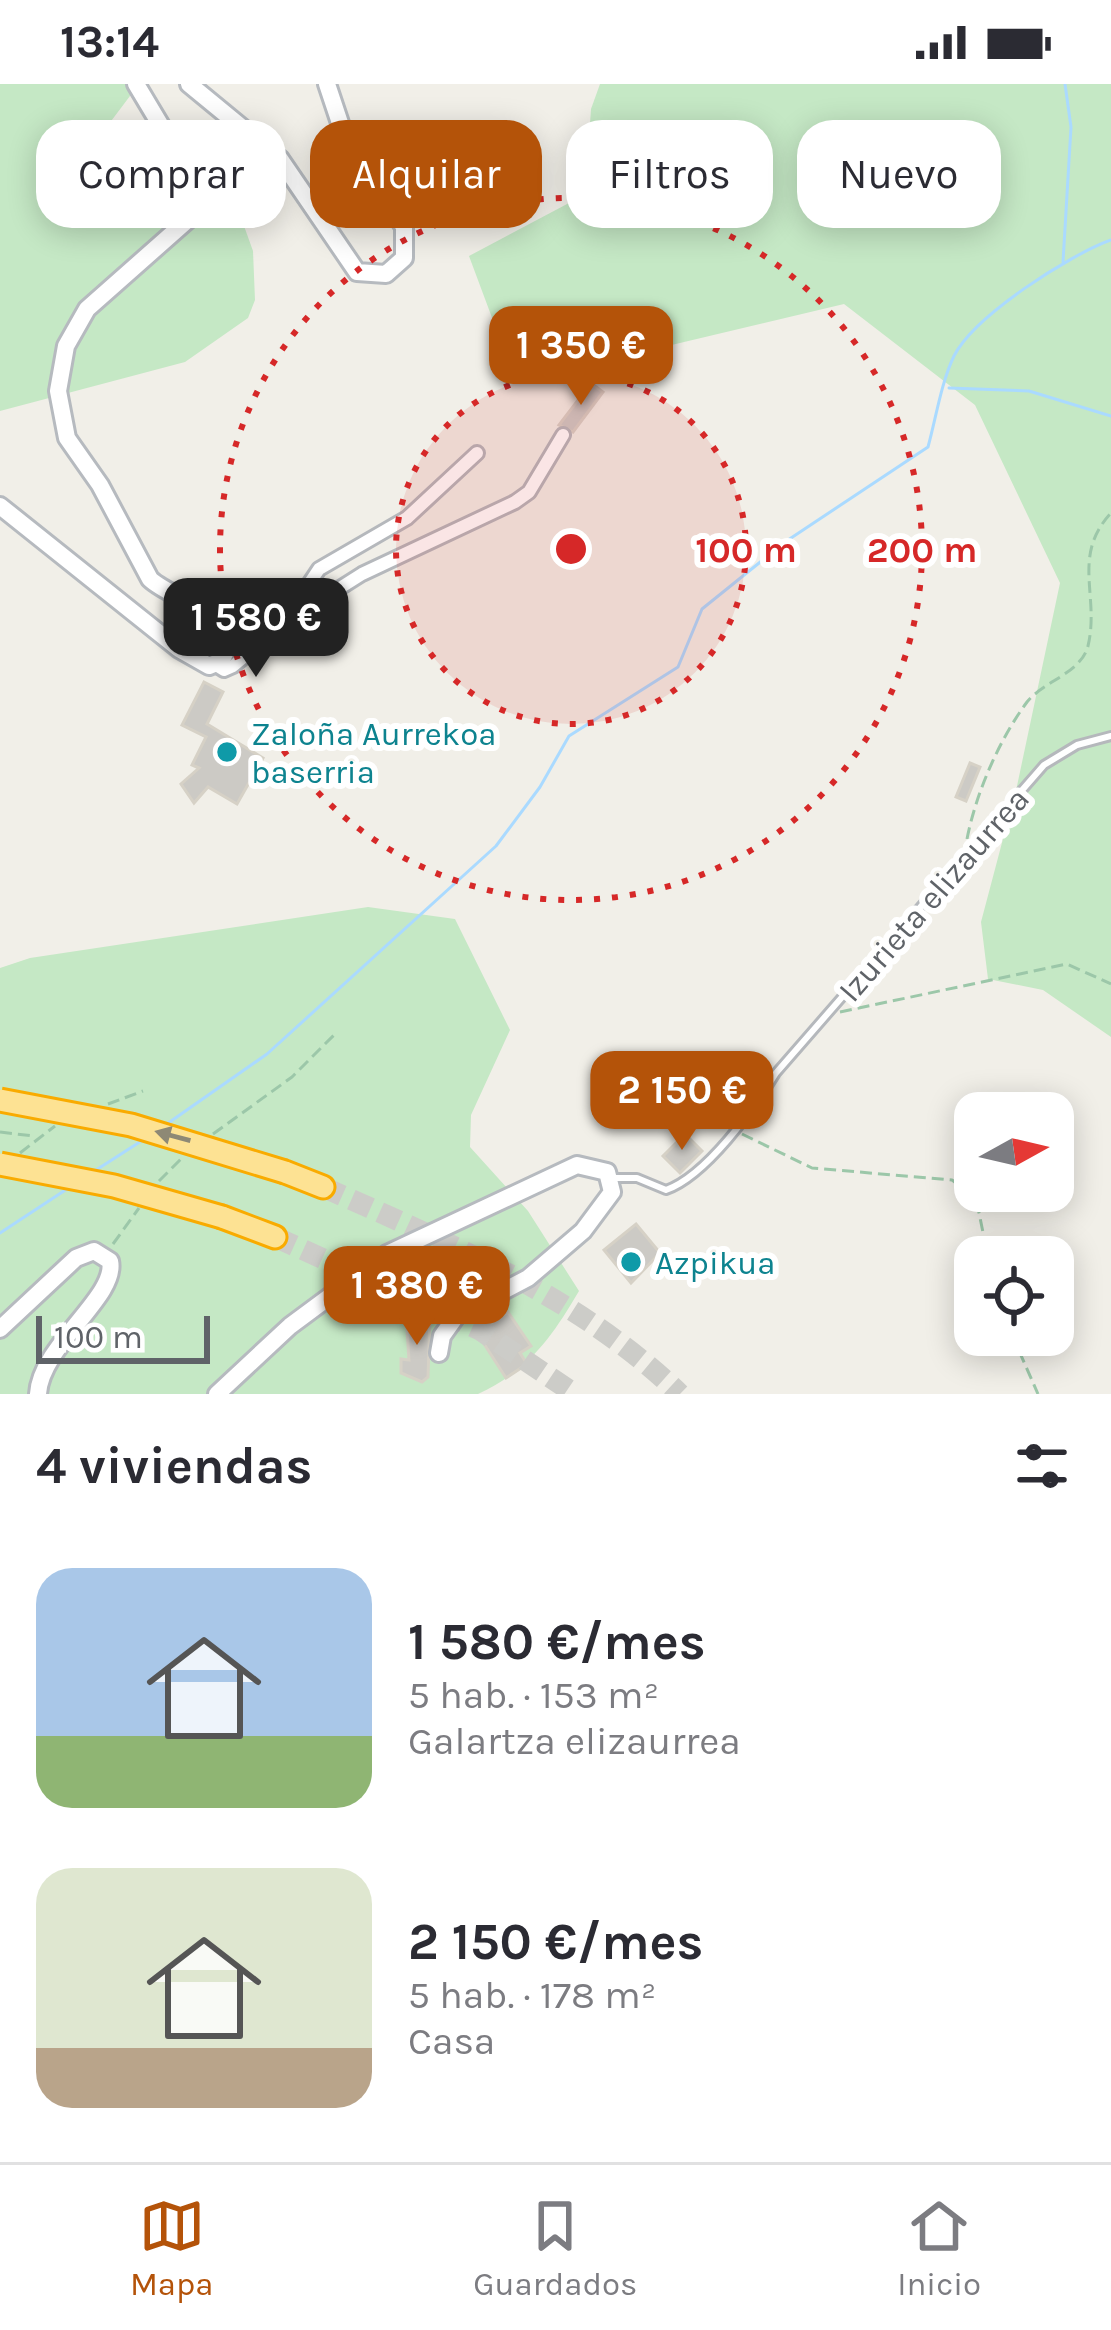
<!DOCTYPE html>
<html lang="es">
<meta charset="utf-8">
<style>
:root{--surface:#fff;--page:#f7f7f7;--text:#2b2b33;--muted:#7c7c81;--line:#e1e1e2;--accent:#b45309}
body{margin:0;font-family:Karla,sans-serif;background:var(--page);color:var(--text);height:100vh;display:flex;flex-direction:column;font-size:45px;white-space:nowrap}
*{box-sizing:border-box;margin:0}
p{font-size:39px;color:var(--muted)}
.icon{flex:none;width:66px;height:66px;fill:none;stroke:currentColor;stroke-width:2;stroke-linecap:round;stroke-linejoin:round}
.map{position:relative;height:1310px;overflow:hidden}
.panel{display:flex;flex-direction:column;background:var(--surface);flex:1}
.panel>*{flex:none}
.hud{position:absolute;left:36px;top:36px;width:1041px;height:108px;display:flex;gap:24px}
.needle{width:78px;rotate:82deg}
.buttons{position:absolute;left:954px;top:1008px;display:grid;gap:24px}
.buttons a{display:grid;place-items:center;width:120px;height:120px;border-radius:24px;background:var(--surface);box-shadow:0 6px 30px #0003;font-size:60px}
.scale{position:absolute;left:36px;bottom:30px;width:174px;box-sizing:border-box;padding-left:12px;border:6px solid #5f6368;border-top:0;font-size:33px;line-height:42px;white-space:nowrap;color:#5f6368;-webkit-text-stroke:9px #fff;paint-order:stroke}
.price{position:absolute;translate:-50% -102px;padding:0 27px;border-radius:24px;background:var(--accent);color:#fff;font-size:39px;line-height:78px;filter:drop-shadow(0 3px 6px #0008)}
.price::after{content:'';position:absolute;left:50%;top:72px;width:36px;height:27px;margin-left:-18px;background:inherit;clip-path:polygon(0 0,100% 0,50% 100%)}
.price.on{background:#222;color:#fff}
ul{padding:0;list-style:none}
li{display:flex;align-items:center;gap:36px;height:300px;padding:0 36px}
li span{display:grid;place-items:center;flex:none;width:336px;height:240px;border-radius:36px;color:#555}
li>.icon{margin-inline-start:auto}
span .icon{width:144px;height:144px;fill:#fffc;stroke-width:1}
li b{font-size:51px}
h2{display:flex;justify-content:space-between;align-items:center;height:144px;padding:0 36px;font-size:51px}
.pill{padding:0 42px;border-radius:36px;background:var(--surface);box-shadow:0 6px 30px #0003;font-size:42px;line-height:108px}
.pill.on{background:var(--accent);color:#fff}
.status{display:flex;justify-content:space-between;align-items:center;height:84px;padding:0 60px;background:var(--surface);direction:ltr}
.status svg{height:33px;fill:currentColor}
.tab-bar{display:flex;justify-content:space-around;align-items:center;height:168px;border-top:3px solid var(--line);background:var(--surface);font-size:33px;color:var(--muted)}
.tab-bar a{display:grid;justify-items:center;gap:6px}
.tab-bar .on{color:var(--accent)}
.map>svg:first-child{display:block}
</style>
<div class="status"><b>13:14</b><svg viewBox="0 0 49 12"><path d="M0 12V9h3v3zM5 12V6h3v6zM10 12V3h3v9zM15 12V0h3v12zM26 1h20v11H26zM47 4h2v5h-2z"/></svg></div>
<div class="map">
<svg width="1111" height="1310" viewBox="0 0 1111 1310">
<rect width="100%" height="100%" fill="#f1efe8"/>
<!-- green -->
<path fill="#c5e8c5" d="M0 0H139L60 105 214 110 239 128 253 167 255 216 248 234 185 278 0 327Z
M600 0H1111V953L1043 906 988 895 981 838 1017 702 1060 499 975 321 844 220 516 298 469 172 603 101 587 85 591 25Z
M368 823 455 835 510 946 471 1031 470 1063 528 1127 579 1207C552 1253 528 1287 478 1310H0V884L30 874Z"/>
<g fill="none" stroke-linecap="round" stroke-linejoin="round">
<!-- stream -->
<path stroke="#aadaff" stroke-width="3" d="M1063 178 1071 43 1065 0
M949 304 1029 307 1111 332
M164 1042 267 970 496 762 540 703 569 652 678 583 702 525 785 458 928 363C936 334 941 299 954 272 974 232 1069 171 1111 156
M93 1088 146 1054
M0 1149 70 1103"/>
</g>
<!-- building -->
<path fill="#cccac5" stroke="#d6d1c6" stroke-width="3" d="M591 299 603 308 573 348 559 341Z
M204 598 223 608 207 640 263 674 237 720 208 703 194 719 181 700 199 684 192 681 206 653 182 641Z
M970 679 980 683 966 717 956 713Z
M685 1050 702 1067 680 1089 663 1072Z
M636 1140 660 1169 631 1199 604 1166Z
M508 1228 531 1262 520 1269 527 1280 506 1294 477 1249Z
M406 1231 430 1232 428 1293 422 1298 401 1289V1275L409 1276Z"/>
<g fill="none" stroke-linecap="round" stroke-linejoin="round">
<!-- highway-tunnel -->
<path stroke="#ccccc8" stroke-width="21" stroke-dasharray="21 10" stroke-linecap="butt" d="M323 1103C450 1160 578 1212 680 1310
M275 1153 480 1246 575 1310"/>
<!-- lane casing -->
<g stroke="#b5b8bc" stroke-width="12">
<path id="lane" d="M614 1094H637L666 1106C706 1092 754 1025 776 989L1044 681 1077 661 1111 652"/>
</g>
<!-- street casing -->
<g stroke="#b5b8bc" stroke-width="18">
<path id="street" d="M287 533 319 485 407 434 477 369
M216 581 224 586 233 582 283 540 362 490 515 418 529 408 563 351"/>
</g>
<!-- secondary casing -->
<g stroke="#b6babf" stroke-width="22">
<path id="secondary" d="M189 0 280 75 357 188 386 190 404 174V143L344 51 327 0
M0 422 179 565 209 582 221 577C251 530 175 519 150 495L100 401 67 354 58 307 66 262 87 225 191 133V92L136 0
M0 1245 76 1174 94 1167 110 1177C118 1212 41 1261 38 1310
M217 1310 290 1242 387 1170 577 1081 607 1088 612 1108 583 1147 528 1194 457 1231 442 1252 439 1269"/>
</g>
<!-- highway casing -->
<g stroke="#f9ab00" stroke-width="27">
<path id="highway" d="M285 1088 323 1103
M222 1133 275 1153"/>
</g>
<!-- path -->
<path stroke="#9cc7a9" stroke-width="3" stroke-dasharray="12 6" stroke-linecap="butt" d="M967 755C976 709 999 656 1027 618 1044 597 1081 589 1088 562 1100 512 1071 472 1111 429
M840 928 1067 880 1111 900
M108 1020 143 1007
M0 1048 33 1052
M213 1050 292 993 334 951
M742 1050 812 1084 952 1096 976 1114 988 1173
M20 1069 55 1042
M159 1097 182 1074
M113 1160 139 1124
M1012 1251 1038 1310"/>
<!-- lane -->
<use href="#lane" stroke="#fff" stroke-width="6"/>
<!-- street -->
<use href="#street" stroke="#fff" stroke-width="12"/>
<!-- secondary -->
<use href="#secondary" stroke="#fff" stroke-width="16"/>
<!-- highway -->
<use href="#highway" stroke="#fde293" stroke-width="21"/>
<!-- highway-bridge casing -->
<g stroke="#f9ab00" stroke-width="27" stroke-linecap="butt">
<path id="highway-bridge" d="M0 1016 131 1041 285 1088
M0 1080 114 1102 222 1133"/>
</g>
<!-- highway-bridge -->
<use href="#highway-bridge" stroke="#fde293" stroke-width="21"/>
</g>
<!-- one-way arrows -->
<defs><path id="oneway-solid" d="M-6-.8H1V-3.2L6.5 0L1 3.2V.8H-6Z" transform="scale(3)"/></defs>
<use fill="#8e8975" href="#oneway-solid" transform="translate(173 1052) rotate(-165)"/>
<!-- distance rings -->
<circle cx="571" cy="465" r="175" fill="#d62828" fill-opacity=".12"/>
<g fill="none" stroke="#d62828" stroke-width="6" stroke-dasharray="6 12">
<circle cx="571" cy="465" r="175"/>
<circle cx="571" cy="465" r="351"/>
</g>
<!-- markers -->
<g fill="#0f9aa8" stroke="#fff" stroke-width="4.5">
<circle cx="227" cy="668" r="12"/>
<circle cx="631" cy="1178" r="12"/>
</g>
<g text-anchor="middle" stroke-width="12" stroke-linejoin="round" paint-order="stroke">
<!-- culture labels -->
<g font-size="33" fill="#0d838f" stroke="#fff" text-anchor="start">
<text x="251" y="661">Zaloña Aurrekoa<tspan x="251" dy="38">baserria</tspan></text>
<text x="655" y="1190">Azpikua</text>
</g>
<!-- street labels -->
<g font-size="33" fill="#5f6368" stroke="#fff">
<text transform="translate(933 810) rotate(-49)" y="12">Izurieta elizaurrea</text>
</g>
</g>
<circle cx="571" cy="465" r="18" fill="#d62828" stroke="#fff" stroke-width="6"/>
<g font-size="36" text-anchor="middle" font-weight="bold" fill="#d62828" stroke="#fff" stroke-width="12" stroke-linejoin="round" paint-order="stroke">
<text x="746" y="478">100 m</text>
<text x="922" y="478">200 m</text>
</g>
</svg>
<div class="buttons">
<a><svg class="needle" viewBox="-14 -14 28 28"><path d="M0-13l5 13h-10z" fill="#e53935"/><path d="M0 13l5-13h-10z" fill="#7c7c81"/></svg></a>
<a><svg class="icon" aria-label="locate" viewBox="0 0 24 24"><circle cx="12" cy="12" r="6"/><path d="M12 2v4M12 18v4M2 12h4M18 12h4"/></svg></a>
</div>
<div class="scale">100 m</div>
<b class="price" style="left:581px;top:324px">1 350 €</b>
<b class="price on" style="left:256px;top:596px">1 580 €</b>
<b class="price" style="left:682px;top:1069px">2 150 €</b>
<b class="price" style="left:417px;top:1264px">1 380 €</b>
<div class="hud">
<a class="pill">Comprar</a>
<a class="pill on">Alquilar</a>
<a class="pill">Filtros</a>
<a class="pill">Nuevo</a>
</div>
</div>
<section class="panel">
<h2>4 viviendas<svg class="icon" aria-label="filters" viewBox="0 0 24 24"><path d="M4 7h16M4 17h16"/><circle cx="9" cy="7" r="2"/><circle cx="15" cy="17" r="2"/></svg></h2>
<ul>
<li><span style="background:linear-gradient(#a9c7e8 70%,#8fb573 0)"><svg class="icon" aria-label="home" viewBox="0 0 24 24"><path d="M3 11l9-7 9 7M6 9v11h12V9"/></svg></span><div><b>1 580 €/mes</b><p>5 hab. · 153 m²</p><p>Galartza elizaurrea</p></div></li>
<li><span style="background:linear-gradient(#dfe7d0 75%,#b9a48a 0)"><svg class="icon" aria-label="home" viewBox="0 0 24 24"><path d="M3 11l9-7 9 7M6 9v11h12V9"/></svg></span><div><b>2 150 €/mes</b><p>5 hab. · 178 m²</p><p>Casa</p></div></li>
</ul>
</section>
<nav class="tab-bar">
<a class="on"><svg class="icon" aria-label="map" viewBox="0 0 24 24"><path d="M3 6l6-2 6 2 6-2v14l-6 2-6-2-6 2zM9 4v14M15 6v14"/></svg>Mapa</a>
<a><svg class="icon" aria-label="saved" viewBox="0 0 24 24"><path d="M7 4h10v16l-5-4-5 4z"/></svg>Guardados</a>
<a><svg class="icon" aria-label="home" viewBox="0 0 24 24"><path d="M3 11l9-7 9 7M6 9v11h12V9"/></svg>Inicio</a>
</nav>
